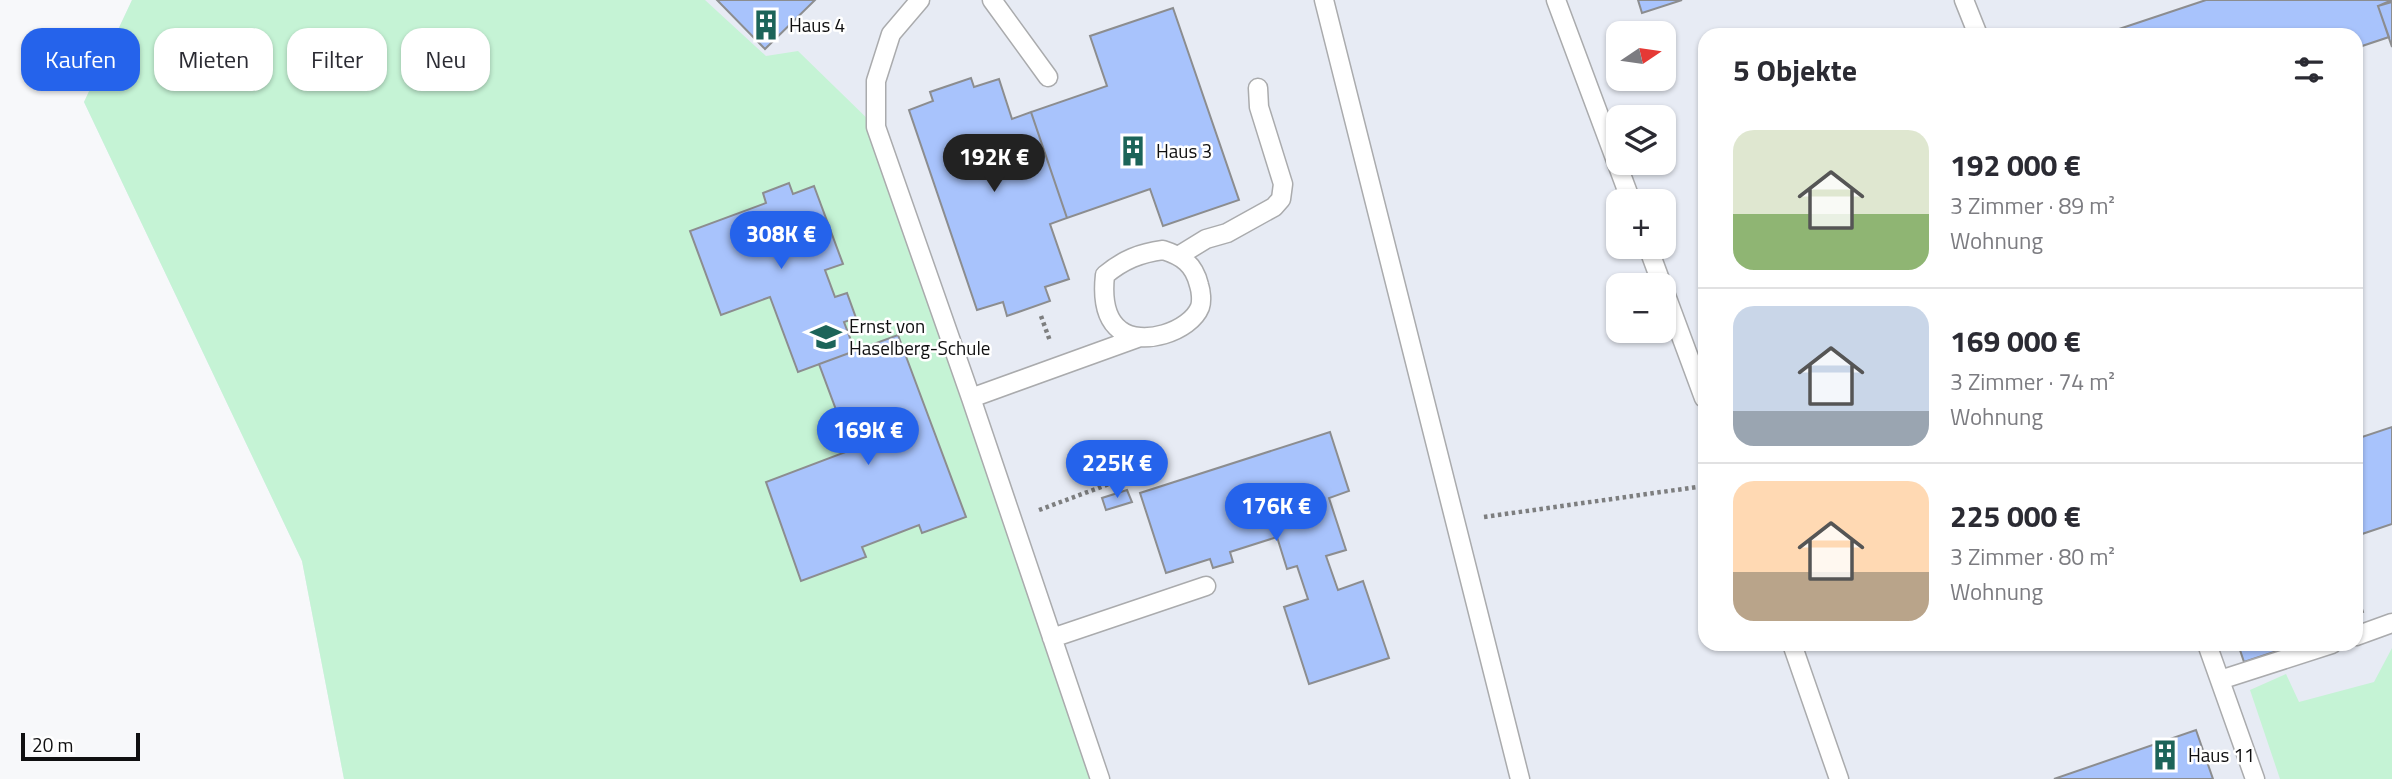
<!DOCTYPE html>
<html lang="de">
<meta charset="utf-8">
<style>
:root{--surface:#fff;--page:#f7f7f7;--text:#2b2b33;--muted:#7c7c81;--line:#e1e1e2;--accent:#2563eb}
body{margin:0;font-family:"Titillium Web",sans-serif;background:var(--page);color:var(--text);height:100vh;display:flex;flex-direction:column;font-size:26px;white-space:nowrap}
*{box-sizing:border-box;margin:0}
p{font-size:23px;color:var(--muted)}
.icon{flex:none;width:38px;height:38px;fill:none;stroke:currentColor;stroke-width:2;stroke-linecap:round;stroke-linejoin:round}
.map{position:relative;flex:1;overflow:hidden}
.side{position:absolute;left:1698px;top:28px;width:665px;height:623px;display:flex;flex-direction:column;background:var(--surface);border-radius:21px;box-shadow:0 2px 5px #0004}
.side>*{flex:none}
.top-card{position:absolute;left:21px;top:28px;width:665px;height:63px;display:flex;gap:14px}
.needle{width:46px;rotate:77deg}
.controls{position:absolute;left:1606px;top:21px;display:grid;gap:14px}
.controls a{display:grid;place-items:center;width:70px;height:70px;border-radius:14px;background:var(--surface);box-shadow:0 2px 5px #0004;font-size:35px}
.scale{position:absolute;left:21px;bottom:18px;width:119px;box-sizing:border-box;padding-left:7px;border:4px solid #101011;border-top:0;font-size:19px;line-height:24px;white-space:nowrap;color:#101011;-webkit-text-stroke:5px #fff;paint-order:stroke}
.price{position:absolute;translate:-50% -60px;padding:0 16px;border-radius:24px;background:var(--accent);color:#fff;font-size:23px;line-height:46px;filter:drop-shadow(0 2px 4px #0008)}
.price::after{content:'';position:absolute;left:50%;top:42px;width:21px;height:16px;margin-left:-10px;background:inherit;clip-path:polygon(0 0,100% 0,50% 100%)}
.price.active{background:#222;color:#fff}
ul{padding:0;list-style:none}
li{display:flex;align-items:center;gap:21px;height:175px;padding:0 35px}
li+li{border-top:2px solid var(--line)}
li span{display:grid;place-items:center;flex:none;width:196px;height:140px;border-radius:21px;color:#555}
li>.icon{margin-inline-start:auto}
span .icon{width:84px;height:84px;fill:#fffc;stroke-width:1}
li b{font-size:30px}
h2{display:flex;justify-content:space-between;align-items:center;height:84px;padding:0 35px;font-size:30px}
.tag{padding:0 24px;border-radius:21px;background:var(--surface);box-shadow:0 2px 5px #0004;font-size:24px;line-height:63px}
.tag.active{background:var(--accent);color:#fff}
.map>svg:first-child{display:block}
</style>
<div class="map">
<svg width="2392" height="779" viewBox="0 0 2392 779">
<rect width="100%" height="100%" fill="#f7f8fa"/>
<!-- built -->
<path fill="#e7ebf4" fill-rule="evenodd" d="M132 0H2392V779H344L302 561 84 102ZM1619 33H1664V79H1619ZM1704 35H2356V644H1704ZM1619 117H1664V163H1619ZM1619 201H1664V247H1619ZM1619 285H1664V331H1619Z"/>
<!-- green -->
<path fill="#c5f3d5" d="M132 0H705L766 56 798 51 876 127 1100 779H344L302 561 84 102Z
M2392 648V779H2280L2250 690 2286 674 2299 702 2374 682Z"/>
<!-- building -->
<path fill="#a8c3fc" stroke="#8c8d8f" stroke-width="2" d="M717 0H815L765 49Z
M1638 0H1682L1642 13Z
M2206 0H2392L2378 6 2389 37 2356 48V35H2101Z
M2392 2V47L2378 6Z
M1173 8 1239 200 1163 226 1150 189 1067 218 1031 112 1107 86 1090 36Z
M971 78 974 87 999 79 1012 119 1031 112 1067 218 1050 224 1069 279 1045 287 1050 301 1007 316 1003 302 977 310 909 110 933 101 930 92Z
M789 183 793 194 814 186 843 264 825 270 835 297 847 293 856 318 844 322 855 351 798 372 770 297 721 315 690 231 766 203 763 193Z
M898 335 966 517 922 533 919 525 862 547 866 557 801 581 766 482 851 450 819 364Z
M2392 427V524L2356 536V439Z
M1330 432 1349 491 1329 498 1346 550 1326 556 1338 590 1363 581 1389 658 1309 684 1284 607 1308 599 1297 566 1287 569 1277 537 1230 552 1233 562 1213 568 1210 559 1166 573 1140 493Z
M1127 490 1132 502 1106 510 1102 498Z
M2356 590 2363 612 2356 615Z
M2238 644H2295V645L2244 662Z
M2196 730 2213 779H2054Z"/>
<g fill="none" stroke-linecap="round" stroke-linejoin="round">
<!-- lane casing -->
<g stroke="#aaabad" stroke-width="21">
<path id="lane" d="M920 0 891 34 876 81V127L971 398 1100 779
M992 0 1048 77
M1324 0 1520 779
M1556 0 1631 201
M1964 0 1978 35
M1648 247 1662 285
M1163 250C1182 256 1194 264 1199 285 1201 291 1202 301 1200 307 1190 332 1141 347 1120 330 1103 317 1103 293 1105 275 1123 260 1140 253 1163 250Z
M1180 255 1206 239 1227 233 1274 207 1281 199 1283 184 1259 107 1258 88
M1664 290 1704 398
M971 398 1140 337
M2356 636 2392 623
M1052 638 1206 586
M1792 644 1839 779
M2207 644 2255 779
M2220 680 2332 644"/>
</g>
<!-- path -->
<path stroke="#7d7e7f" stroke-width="4.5" stroke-dasharray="3.5 3.5" stroke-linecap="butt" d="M1041 316 1050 341
M1039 510 1120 480
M1484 517 1704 486
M2161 644 2180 648"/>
<!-- lane -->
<use href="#lane" stroke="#fff" stroke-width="18"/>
</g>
<!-- icons -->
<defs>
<g id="building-bare" transform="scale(2.415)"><path d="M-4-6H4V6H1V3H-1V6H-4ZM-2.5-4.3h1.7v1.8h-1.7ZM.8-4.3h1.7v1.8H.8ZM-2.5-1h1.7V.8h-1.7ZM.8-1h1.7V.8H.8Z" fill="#1c6459" stroke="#fff" stroke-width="2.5" paint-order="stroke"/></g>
<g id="school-bare" transform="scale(2.415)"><path d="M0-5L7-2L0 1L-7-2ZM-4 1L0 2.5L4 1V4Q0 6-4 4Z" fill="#1c6459" stroke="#fff" stroke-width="2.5" paint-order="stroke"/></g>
</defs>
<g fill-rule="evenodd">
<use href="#building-bare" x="766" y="25"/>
<use href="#building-bare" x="1133" y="151"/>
<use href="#school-bare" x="826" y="337"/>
<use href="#building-bare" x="2165" y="755"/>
</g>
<g text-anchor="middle" stroke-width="5" stroke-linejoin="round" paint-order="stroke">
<!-- poi labels -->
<g font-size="19" fill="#101011" stroke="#fff" text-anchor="start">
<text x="789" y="32">Haus 4</text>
<text x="1156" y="158">Haus 3</text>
<text x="849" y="333">Ernst von<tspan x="849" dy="22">Haselberg-Schule</tspan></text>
<text x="2188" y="762">Haus 11</text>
</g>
</g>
</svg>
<div class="controls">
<a><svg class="needle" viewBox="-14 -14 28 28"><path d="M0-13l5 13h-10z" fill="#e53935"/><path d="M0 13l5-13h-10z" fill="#7c7c81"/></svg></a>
<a><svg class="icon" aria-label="layers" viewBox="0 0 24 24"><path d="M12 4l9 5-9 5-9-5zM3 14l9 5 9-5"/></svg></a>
<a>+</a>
<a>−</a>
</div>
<div class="scale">20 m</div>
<b class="price active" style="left:994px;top:194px">192K €</b>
<b class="price" style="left:781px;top:271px">308K €</b>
<b class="price" style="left:868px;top:467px">169K €</b>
<b class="price" style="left:1117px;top:500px">225K €</b>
<b class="price" style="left:1276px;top:543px">176K €</b>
<div class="top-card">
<a class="tag active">Kaufen</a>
<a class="tag">Mieten</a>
<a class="tag">Filter</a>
<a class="tag">Neu</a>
</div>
<section class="side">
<h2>5 Objekte<svg class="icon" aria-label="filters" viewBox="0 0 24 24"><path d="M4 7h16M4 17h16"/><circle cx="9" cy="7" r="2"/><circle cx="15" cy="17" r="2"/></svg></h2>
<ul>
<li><span style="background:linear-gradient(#dfe7d0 60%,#8fb573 0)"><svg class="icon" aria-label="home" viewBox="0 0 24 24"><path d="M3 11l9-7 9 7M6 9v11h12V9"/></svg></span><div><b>192 000 €</b><p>3 Zimmer · 89 m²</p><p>Wohnung</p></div></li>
<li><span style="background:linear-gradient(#c9d6e8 75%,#9aa5b1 0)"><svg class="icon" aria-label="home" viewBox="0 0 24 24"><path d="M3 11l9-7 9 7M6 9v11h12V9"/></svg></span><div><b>169 000 €</b><p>3 Zimmer · 74 m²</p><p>Wohnung</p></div></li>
<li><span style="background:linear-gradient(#ffd9b3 65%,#b9a48a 0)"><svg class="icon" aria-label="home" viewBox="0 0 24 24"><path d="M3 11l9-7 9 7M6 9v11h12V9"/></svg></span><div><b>225 000 €</b><p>3 Zimmer · 80 m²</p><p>Wohnung</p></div></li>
</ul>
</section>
</div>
